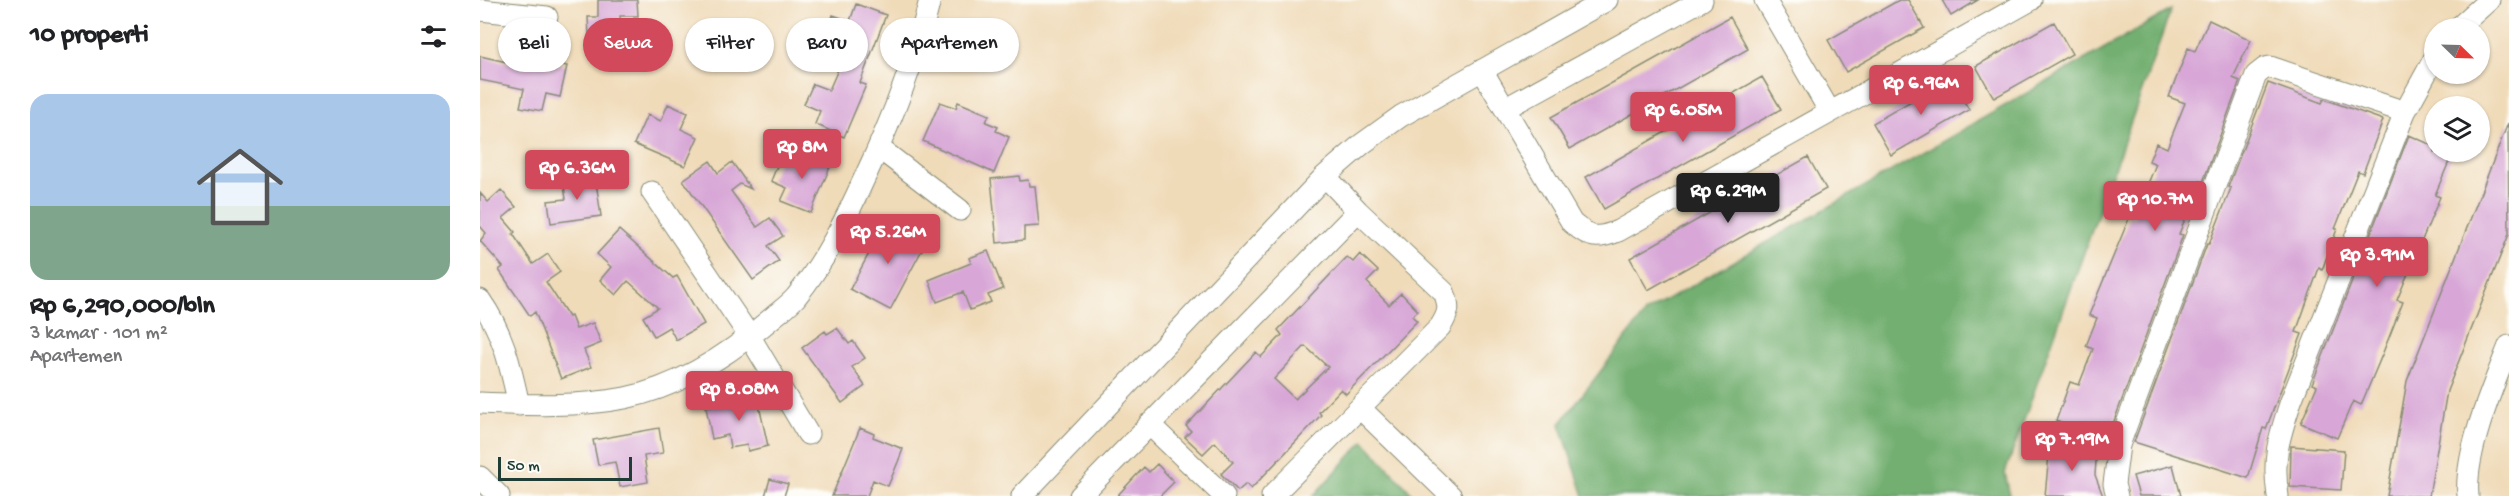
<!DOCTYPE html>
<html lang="id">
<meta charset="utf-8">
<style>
:root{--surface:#fff;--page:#f6f6f6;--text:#202124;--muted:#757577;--accent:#d1495b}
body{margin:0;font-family:"Gochi Hand",sans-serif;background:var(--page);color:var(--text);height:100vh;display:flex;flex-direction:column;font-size:22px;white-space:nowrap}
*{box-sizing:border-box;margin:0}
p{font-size:20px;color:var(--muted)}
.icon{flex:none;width:33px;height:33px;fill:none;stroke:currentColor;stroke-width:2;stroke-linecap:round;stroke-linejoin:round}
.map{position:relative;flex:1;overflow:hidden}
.details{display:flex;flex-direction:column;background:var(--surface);width:480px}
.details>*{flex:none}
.top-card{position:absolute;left:18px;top:18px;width:570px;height:54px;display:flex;gap:12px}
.needle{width:39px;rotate:113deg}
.tools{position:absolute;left:1944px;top:18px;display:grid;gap:12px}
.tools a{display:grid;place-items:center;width:66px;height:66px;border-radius:50%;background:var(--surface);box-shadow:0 2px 4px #0004;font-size:30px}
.scale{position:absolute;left:18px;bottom:15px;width:134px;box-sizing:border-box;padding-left:6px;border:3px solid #1f3d34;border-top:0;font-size:16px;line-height:21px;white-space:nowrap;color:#1f3d34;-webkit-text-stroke:4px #fdfcf7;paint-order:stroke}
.price{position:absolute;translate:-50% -51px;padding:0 14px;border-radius:6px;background:var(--accent);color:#fff;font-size:20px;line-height:39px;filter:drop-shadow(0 2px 3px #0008)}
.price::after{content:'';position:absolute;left:50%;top:36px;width:18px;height:14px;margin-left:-9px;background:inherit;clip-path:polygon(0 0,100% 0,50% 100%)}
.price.selected{background:#222;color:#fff}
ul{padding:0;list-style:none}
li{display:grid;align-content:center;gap:12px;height:318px;padding:0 30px}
li span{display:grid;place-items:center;height:186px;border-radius:18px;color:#555}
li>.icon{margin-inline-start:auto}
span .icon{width:108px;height:108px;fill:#fffc;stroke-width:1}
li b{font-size:26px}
h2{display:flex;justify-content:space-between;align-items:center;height:72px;padding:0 30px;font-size:26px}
.chip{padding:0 21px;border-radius:27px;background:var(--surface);box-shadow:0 2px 4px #0004;font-size:21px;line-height:54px}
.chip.selected{background:var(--accent);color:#fff}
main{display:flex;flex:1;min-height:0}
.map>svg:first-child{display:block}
</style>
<main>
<section class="details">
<h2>10 properti<svg class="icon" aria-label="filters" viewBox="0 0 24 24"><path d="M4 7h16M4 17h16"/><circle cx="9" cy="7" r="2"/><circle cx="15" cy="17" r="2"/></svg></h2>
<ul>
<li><span style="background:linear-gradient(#a9c7e8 60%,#7fa58c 0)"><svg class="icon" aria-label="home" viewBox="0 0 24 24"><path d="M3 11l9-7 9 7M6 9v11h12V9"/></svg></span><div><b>Rp 6,290,000/bln</b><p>3 kamar · 101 m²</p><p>Apartemen</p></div></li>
</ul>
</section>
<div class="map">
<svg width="2029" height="496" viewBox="0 0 2029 496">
<rect width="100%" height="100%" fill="#fdfcf7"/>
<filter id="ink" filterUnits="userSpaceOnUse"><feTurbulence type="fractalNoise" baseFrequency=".0167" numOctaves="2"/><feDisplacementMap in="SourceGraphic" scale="12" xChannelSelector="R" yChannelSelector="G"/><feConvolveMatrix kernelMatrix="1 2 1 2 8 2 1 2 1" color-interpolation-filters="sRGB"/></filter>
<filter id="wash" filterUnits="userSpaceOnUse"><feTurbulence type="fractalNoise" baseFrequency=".008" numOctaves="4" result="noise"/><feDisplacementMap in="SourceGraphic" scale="24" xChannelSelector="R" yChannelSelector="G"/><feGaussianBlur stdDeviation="1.35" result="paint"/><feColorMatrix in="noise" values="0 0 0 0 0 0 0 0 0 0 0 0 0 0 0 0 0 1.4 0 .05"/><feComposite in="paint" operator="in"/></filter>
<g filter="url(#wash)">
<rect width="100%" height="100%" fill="#f0dbb9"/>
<!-- forest -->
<path fill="#72af6f" stroke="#487652" stroke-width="1.5" d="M1691 10 1525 473 1530 496H1104L1080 424 1166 312Z
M884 441 934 496H833Z"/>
<g id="blocks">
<!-- building -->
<path fill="#d8a7d7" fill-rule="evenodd" d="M118 0H157L158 16H140L141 35 109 36 108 17H118Z
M1419 0H1428L1444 28 1366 72 1348 40Z
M1462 0H1498L1471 16Z
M376 4 406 15 380 83 386 85 364 137 335 124 340 111 324 104 333 84 349 90 363 58 357 56 362 42 346 36 353 15 370 21Z
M1250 17 1268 49 1090 149 1071 117Z
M1729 20 1771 40 1753 78 1760 81 1723 182 1720 181 1699 234 1703 235 1627 440 1576 421 1590 382 1599 385 1613 349 1606 346 1617 318 1609 315 1650 216 1654 218 1676 164 1669 161 1676 143 1687 148 1705 103 1689 97 1708 48 1715 51Z
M1574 22 1592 54 1514 98 1496 66Z
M33 54 87 66 80 97 66 94 62 111 40 107 44 89 0 80V56L31 63Z
M1282 77 1301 109 1124 209 1106 177Z
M1471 78 1489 110 1411 155 1393 123Z
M1788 83 1842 103 1844 99 1903 120 1883 173 1878 171 1855 229H1857L1842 270 1839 268 1816 332 1822 334 1786 429 1783 428 1768 478 1654 442 1727 244H1729L1751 188 1748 187Z
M460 102 476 108 478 102 509 115 506 122 518 127 516 131 529 137 514 173 443 141Z
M188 104 208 113 201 129 218 137 205 166 154 144 167 115 181 121Z
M2028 123 2029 234 1967 391 1949 496H1907L1927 381Z
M1929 135 1954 146V152H1973L1955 195 1960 197 1917 300 1923 302 1902 355 1881 405 1873 401 1857 438 1821 423 1837 386 1832 384Z
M323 150 352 162 331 213 301 201 307 188 291 181 299 161 315 167Z
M1328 157 1346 189 1168 290 1150 258Z
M230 161 238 173 252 162 271 189 260 184 251 191 277 227 290 218 303 236 288 246 299 261 273 280 203 180Z
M115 175 121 216 71 223 68 201 86 199 83 180Z
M539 176 540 181 548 180 549 186H555L559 226 544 227V240L517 243 511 179Z
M21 190 36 207 23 218 35 232 33 234 53 264 68 254 80 272 66 282 89 317 91 316 96 329 113 323 121 343 104 350 111 367 81 379 55 312 50 316 19 270 23 267 0 241 6 233 0 226V193L8 202Z
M408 218 434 232 430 239 444 246 410 310 370 289Z
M139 230 193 278 197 276 224 324 196 340 189 327 174 336 163 317 178 308 148 281 136 295 120 280 131 267 117 254Z
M508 251 523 289 508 295 511 302 490 310 483 292 457 302 449 280 491 263 489 258Z
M880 254 898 271 887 282 909 305 921 293 938 311 932 316 937 321 866 394 861 389 839 412 841 415 771 489 766 484 758 491 741 474 753 462 735 442 723 454 705 437 711 431 706 426 776 352 781 357 802 335 798 330 867 257 873 262ZM825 346 848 367 815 399 794 379Z
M357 328 369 344 373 341 385 358 372 367 385 386 362 403 322 348 345 331 347 334Z
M276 392 288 446 268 451 267 445 250 448 248 435 232 439 226 407 257 400V397Z
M179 428 183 453 164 456 168 482 140 487 135 462 118 465 113 440Z
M380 428 394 434 393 437 423 449 418 462 408 486 393 480 387 496H352Z
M1570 444 1617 448 1615 475 1623 496H1565Z
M1811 446 1864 450 1861 490 1810 487Z
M677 464 694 482 680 496H637L664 467 669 472Z
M1693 465 1701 496H1659L1653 476Z
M290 479 308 484 304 496H285Z"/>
</g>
</g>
<g filter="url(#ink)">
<use href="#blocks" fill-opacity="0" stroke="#888c76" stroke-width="1.5"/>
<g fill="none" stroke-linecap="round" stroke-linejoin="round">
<!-- minor casing -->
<g stroke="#888c76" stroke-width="23">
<path id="minor" d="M1285 0 1350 112
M0 10 67 17
M1978 28 2009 0
M1002 70 1092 223C1110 238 1116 240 1138 231L1551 0
M1026 108 1222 0
M399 148 480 210
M172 192 270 337 328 434
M0 300C24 334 30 365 39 405
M0 403C48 405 98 407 145 398 200 387 250 354 292 318 300 311 309 305 316 297 345 261 365 221 384 179 411 122 435 62 450 0
M881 409 971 496
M669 424 744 496
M0 477 19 496
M542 496 845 176 882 144 921 116 1127 0
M600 496 878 211
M792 496 960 327C969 313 970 307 964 292L878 211 845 176
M1637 496 1634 484 1639 445 1776 75 1785 68 1790 67 1925 112
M1798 496C1792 457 1799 438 1811 401L1925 112 1954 59
M1988 496C1984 453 2013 386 2029 346"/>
</g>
<!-- minor -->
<use href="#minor" stroke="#fff" stroke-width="21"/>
</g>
</g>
</svg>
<div class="tools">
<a><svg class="needle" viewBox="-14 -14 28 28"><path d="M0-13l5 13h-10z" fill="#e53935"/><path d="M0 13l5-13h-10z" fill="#757577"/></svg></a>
<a><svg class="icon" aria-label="layers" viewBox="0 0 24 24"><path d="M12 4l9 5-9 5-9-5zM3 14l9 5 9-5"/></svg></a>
</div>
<div class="scale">50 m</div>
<b class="price" style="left:1441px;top:116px">Rp 6.96M</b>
<b class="price" style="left:1203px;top:143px">Rp 6.05M</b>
<b class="price" style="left:322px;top:180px">Rp 8M</b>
<b class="price" style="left:97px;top:201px">Rp 6.36M</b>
<b class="price selected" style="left:1248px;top:224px">Rp 6.29M</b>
<b class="price" style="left:1675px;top:232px">Rp 10.7M</b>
<b class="price" style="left:408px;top:265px">Rp 5.26M</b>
<b class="price" style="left:1897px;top:288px">Rp 3.91M</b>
<b class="price" style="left:259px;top:422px">Rp 8.08M</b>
<b class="price" style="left:1592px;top:472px">Rp 7.19M</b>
<div class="top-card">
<a class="chip">Beli</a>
<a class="chip selected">Sewa</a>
<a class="chip">Filter</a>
<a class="chip">Baru</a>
<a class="chip">Apartemen</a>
</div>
</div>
</main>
